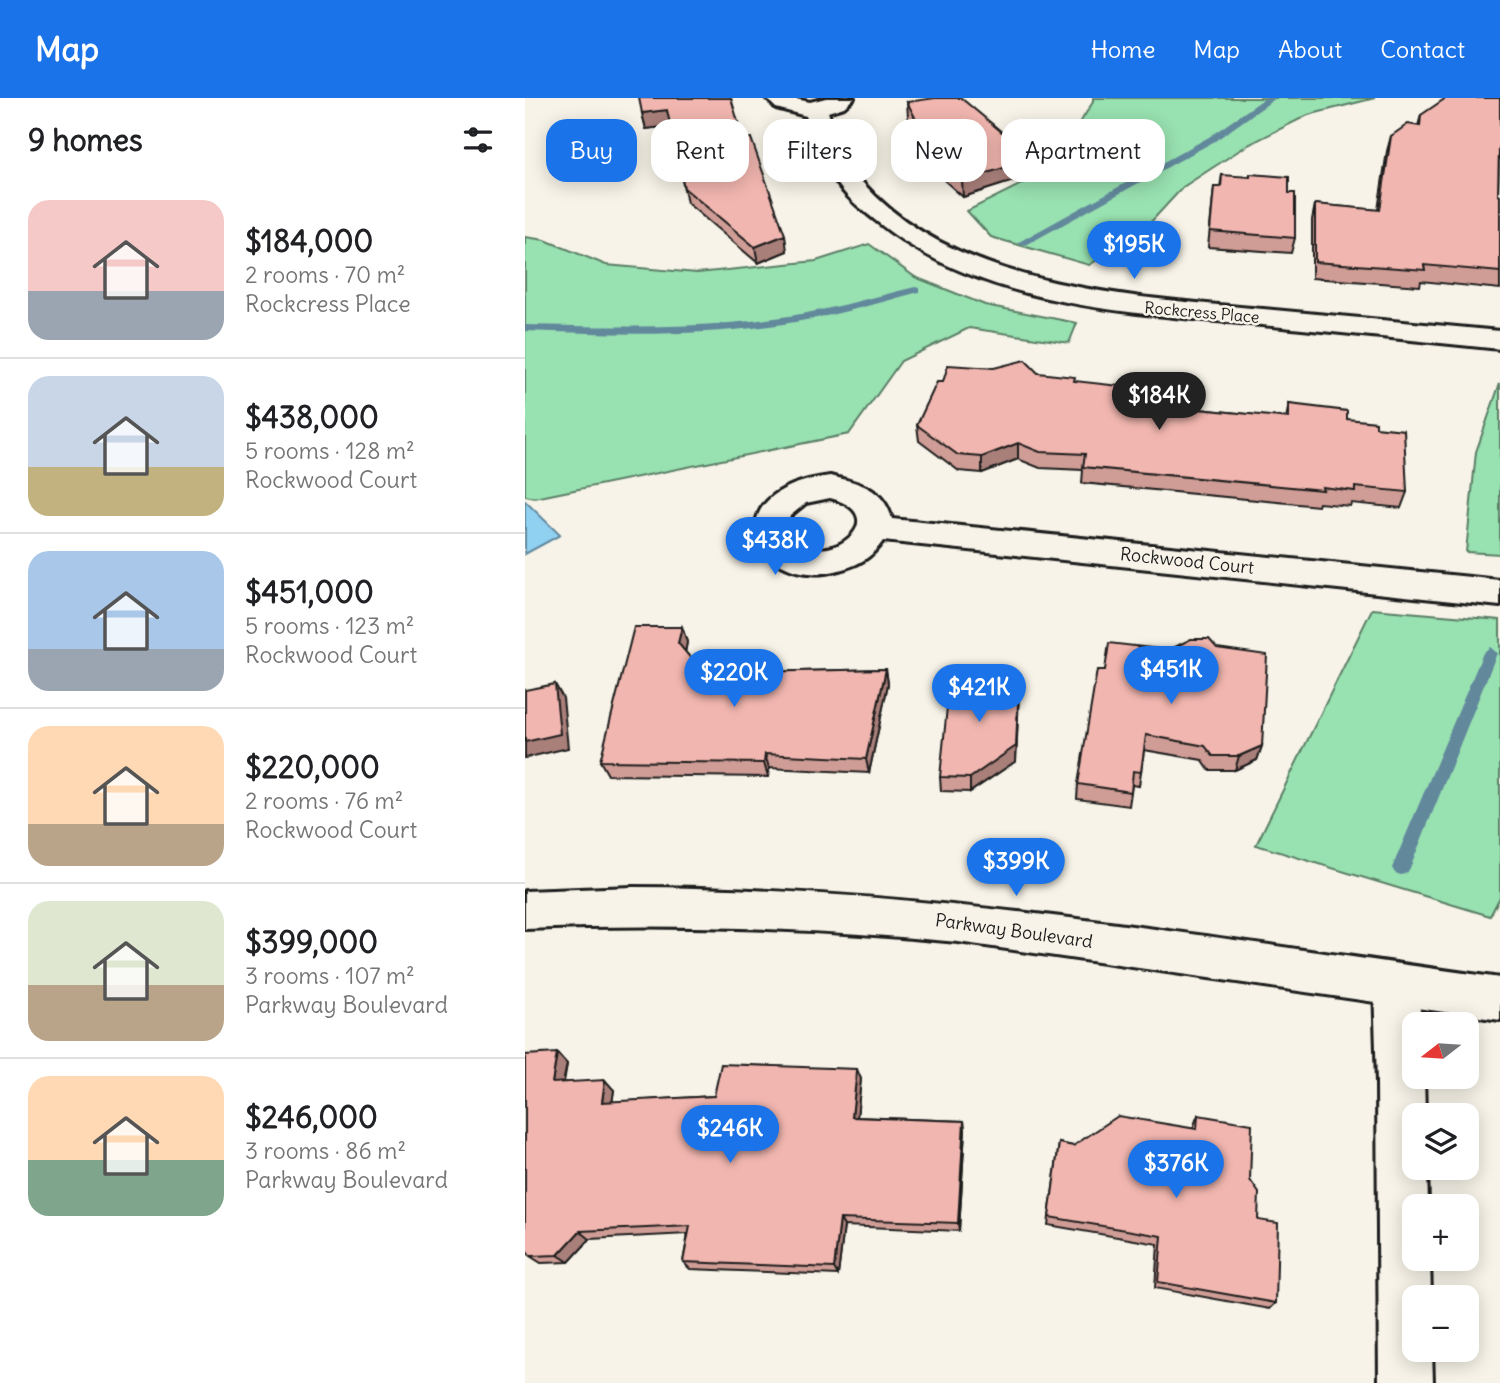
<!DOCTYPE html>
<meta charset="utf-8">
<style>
:root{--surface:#fff;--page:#f2f2f2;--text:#202124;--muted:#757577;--line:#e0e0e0;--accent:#1a73e8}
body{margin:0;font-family:Delius,sans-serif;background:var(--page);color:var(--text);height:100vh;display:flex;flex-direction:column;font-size:26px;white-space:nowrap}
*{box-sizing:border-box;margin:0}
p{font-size:23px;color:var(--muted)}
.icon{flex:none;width:38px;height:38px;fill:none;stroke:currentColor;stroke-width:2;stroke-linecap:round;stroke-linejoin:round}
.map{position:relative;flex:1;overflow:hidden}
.sheet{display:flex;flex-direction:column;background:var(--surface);width:525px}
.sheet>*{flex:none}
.banner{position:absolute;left:21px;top:21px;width:665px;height:63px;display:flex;gap:14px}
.needle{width:46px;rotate:253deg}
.fabs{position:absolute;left:877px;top:914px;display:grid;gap:14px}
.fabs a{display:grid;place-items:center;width:77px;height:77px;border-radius:14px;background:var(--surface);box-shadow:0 4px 18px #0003;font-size:35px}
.price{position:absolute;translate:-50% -60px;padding:0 16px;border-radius:24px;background:var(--accent);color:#fff;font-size:23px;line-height:46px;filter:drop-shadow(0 2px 4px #0008)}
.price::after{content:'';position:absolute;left:50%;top:42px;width:21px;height:16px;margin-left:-10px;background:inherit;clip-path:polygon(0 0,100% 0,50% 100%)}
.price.current{background:#222;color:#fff}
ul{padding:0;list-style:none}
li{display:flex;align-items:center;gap:21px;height:175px;padding:0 28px}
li+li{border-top:2px solid var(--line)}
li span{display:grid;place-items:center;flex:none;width:196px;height:140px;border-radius:21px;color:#555}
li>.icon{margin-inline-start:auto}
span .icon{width:84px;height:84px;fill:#fffc;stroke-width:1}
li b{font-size:30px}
h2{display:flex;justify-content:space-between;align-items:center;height:84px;padding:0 28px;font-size:30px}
.tag{padding:0 24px;border-radius:21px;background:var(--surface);box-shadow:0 4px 18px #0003;font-size:24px;line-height:63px}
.tag.current{background:var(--accent);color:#fff}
header{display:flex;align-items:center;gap:42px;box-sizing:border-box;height:98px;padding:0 35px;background:var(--accent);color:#fff}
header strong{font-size:33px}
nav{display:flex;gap:38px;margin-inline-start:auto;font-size:24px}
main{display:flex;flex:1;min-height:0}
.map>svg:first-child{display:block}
</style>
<header>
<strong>Map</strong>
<nav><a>Home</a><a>Map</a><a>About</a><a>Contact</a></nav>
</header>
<main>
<section class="sheet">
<h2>9 homes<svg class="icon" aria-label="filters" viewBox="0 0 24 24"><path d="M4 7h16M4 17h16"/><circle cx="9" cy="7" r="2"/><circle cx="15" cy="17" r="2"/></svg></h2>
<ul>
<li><span style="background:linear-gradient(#f6c9c9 65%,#9aa5b1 0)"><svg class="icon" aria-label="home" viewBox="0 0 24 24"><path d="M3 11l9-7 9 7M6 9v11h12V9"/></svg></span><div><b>$184,000</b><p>2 rooms · 70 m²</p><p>Rockcress Place</p></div></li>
<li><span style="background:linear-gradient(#c9d6e8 65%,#c2b280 0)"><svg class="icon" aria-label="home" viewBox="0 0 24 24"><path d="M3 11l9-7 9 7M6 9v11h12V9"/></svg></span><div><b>$438,000</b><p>5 rooms · 128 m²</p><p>Rockwood Court</p></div></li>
<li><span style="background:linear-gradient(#a9c7e8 70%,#9aa5b1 0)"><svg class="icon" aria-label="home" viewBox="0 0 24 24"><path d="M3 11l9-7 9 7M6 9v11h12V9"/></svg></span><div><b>$451,000</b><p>5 rooms · 123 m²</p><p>Rockwood Court</p></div></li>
<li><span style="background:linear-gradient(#ffd9b3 70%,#b9a48a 0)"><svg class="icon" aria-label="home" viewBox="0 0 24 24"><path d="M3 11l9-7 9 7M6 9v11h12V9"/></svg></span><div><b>$220,000</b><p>2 rooms · 76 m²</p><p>Rockwood Court</p></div></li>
<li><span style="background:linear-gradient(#dfe7d0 60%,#b9a48a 0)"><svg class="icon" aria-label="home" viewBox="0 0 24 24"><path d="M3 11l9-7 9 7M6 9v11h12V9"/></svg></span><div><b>$399,000</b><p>3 rooms · 107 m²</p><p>Parkway Boulevard</p></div></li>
<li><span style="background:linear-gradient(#ffd9b3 60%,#7fa58c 0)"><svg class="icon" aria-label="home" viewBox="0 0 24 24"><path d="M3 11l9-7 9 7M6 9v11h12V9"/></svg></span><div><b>$246,000</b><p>3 rooms · 86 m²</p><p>Parkway Boulevard</p></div></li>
</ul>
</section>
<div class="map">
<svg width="975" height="1285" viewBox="0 0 975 1285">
<rect width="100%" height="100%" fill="#f7f3e8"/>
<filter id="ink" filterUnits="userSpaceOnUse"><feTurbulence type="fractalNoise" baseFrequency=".0143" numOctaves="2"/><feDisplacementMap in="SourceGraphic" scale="14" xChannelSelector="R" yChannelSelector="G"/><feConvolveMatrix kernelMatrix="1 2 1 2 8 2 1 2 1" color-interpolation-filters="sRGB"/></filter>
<g filter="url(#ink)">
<!-- green -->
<path fill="#98e1b0" stroke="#5a7e66" stroke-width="2" d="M568 0H850L783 17 721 48 658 89 613 138 564 167 466 139 442 113 525 72 568 4Z
M0 139 20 142 81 167 172 175 291 163 344 146 390 179 460 207 552 225 544 245 444 230 376 263 324 336 10 400 0 398Z
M975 285V456L941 454 951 354Z
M847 511 975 522V799L965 818 731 747Z"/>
<!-- water -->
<path fill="#90d0f1" stroke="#62889c" stroke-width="2" d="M0 403 35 437 0 456Z"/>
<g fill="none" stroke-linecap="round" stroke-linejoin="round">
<!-- stream -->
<path fill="#62889c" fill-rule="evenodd" d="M740 0H751L690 43 501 147 492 145 684 39Z
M390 189 394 190V194C347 207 300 220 252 227 169 239 84 236 0 233V227C83 229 167 231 250 220 297 214 344 200 390 189Z
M965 549 972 555 885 770 882 775 876 777 870 775 867 770 958 555Z"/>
<!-- street casing -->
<g stroke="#1c1c1c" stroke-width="6">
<path id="street" d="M241 0H266L285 4 301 0H329L319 9 303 14C312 39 320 65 338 85 431 190 608 199 738 211 817 218 896 226 975 233V251C896 243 817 235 737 227 607 215 455 209 350 122 339 113 327 104 318 93 300 71 290 45 281 18L251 10Z
M305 378C334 385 358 389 367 421L975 482V508L358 443C346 460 334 467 314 472 233 495 181 394 305 378ZM305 400C371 417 305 472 270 442 262 436 262 427 265 418L281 405Z
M871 866 887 872 893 887 896 926H889V978H899L900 1017H889V1069H902L903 1108H889V1160H905L906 1199H889V1251H907L908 1285H854L852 985 849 887 855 872Z"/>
</g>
<!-- secondary casing -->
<g stroke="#1c1c1c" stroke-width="6">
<path id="secondary" d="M108 789C400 790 687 840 975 880V922L433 844C289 830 145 825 0 831V793Z"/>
</g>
<!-- street -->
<use href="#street" fill="#f7f3e8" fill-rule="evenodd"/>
<!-- secondary -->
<use href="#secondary" fill="#f7f3e8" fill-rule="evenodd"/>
</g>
<!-- wall -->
<path fill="#cf9d96" stroke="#1c1c1c" stroke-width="2" d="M975 0V61L974 62 973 97 975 98V191L896 183 895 188 787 180V122L790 106 853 112 862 53 866 38 893 28 896 17Z
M382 4 490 49 496 54V59L501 63V79L438 99 382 49 380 33 389 31 383 19Z
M117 15 218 41 262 153 233 165 162 105 145 28 121 31Z
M697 77 764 95 770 140 766 155 683 149 689 89H695Z
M513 275 664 310 761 320 764 306 851 329 882 394 876 410 826 405 825 408 794 405 793 408 557 385 558 372 515 370 493 361 457 375 434 373 394 343 392 327 418 284Z
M157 529 162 544 160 554 178 575 361 571 363 586 344 675 244 670 243 679 83 677 75 663Z
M580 572 737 648 732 662 710 672H684L677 662 619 652 614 688 607 687 604 708 552 701 553 686Z
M494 597 491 663 445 694 416 693 415 679Z
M32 955 42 966 39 984 89 992 87 1004 189 998 336 981 332 1019 439 1023 440 1032 434 1133 319 1128 313 1177 165 1171 158 1164 163 1136 65 1141 44 1164 16 1165 5 1158Z
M673 1017 725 1082 751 1205 745 1211 630 1190 633 1146 523 1127 534 1045 548 1048 669 1030V1027Z"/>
<!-- shaded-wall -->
<path fill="#a97f7a" stroke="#1c1c1c" stroke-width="2" d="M142 12 146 28 121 31 117 15Z
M496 54V65L501 63V79L438 99 437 83Z
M260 137 262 153 233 165 230 149Z
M493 345V361L457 375V359Z
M157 529 162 544 159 561 153 545Z
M361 571 363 586 344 675 341 661Z
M494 582 491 663 445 694V680Z
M30 586 38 600 43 650 0 660V644Z
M737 648 732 662 710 672 714 658Z
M240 656 244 670 243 679 239 665Z
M32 955 42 966 36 995 27 985Z
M332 971 336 981 331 1029 327 1019Z
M80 982 89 992 86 1014 77 1004Z
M439 1023 440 1032 434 1133 433 1125Z
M315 1121 319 1128 313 1177 309 1170Z
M55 1133 65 1141 44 1164 33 1157Z"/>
<!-- building -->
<path fill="#f1b6af" stroke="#1c1c1c" stroke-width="2" d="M114 0H206L218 41 226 40 260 137 230 149 159 90 142 12 117 15Z
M410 0H436L490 45 486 46 496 54 492 56 501 63 437 83 380 33 395 29 382 4Z
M921 0H975V49L974 50 973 97 975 98V174L899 167 900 172 790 164V106L855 112 866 38 883 26 895 28 896 17Z
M725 76 764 79V95H770V140L685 133 689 89H696L697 77 725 79Z
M500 262 513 275 550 279 549 283 640 293 639 305 664 307V310L764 320V306L822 313V321L851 324V329L879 332 882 394 830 389V393L797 389 798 392 558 369 560 356 515 354 493 345 457 359 433 357 392 327 412 284H418L423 267 469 270Z
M109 529H157L153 545 178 575 361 571 341 661 240 656 239 665 75 663Z
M666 541H684L692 550 742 557 737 648 714 658H688L680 648 621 637 616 674 608 673 606 694 553 686 572 572H580L584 545 644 552Z
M425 579 494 582 491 648 445 680 415 679Z
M30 586 35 636 0 644V592Z
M32 955 27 985 80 982 77 1004 189 998 196 966 332 971 327 1019 439 1023 433 1125 315 1121 309 1170 158 1164 165 1128 55 1133 33 1157 5 1158 0 1151V957Z
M673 1017 727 1026 725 1082 734 1095 733 1122 753 1125 751 1205 633 1184 637 1138 524 1119 534 1045 548 1048 593 1018 672 1031Z"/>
</g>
<g text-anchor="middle" stroke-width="5" stroke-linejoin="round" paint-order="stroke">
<!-- far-street labels -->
<g font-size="16" fill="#1c1c1c" stroke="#f7f3e8">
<text transform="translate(677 214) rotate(5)" y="6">Rockcress Place</text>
</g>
<!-- street labels -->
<g font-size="18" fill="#1c1c1c" stroke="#f7f3e8">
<text transform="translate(662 463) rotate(6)" y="6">Rockwood Court</text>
<text transform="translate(489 833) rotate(8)" y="6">Parkway Boulevard</text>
</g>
</g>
</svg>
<div class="fabs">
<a><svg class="needle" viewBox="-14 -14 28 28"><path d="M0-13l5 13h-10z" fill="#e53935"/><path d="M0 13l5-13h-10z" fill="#757577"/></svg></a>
<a><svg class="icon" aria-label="layers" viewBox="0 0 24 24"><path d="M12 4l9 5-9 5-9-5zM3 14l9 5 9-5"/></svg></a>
<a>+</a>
<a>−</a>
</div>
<b class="price" style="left:609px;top:183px">$195K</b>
<b class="price current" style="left:634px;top:334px">$184K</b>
<b class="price" style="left:250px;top:479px">$438K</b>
<b class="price" style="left:646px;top:608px">$451K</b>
<b class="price" style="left:209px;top:611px">$220K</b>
<b class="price" style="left:454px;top:626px">$421K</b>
<b class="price" style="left:491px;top:800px">$399K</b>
<b class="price" style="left:205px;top:1067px">$246K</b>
<b class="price" style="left:651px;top:1102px">$376K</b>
<div class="banner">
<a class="tag current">Buy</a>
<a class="tag">Rent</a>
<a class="tag">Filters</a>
<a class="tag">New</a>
<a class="tag">Apartment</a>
</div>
</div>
</main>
